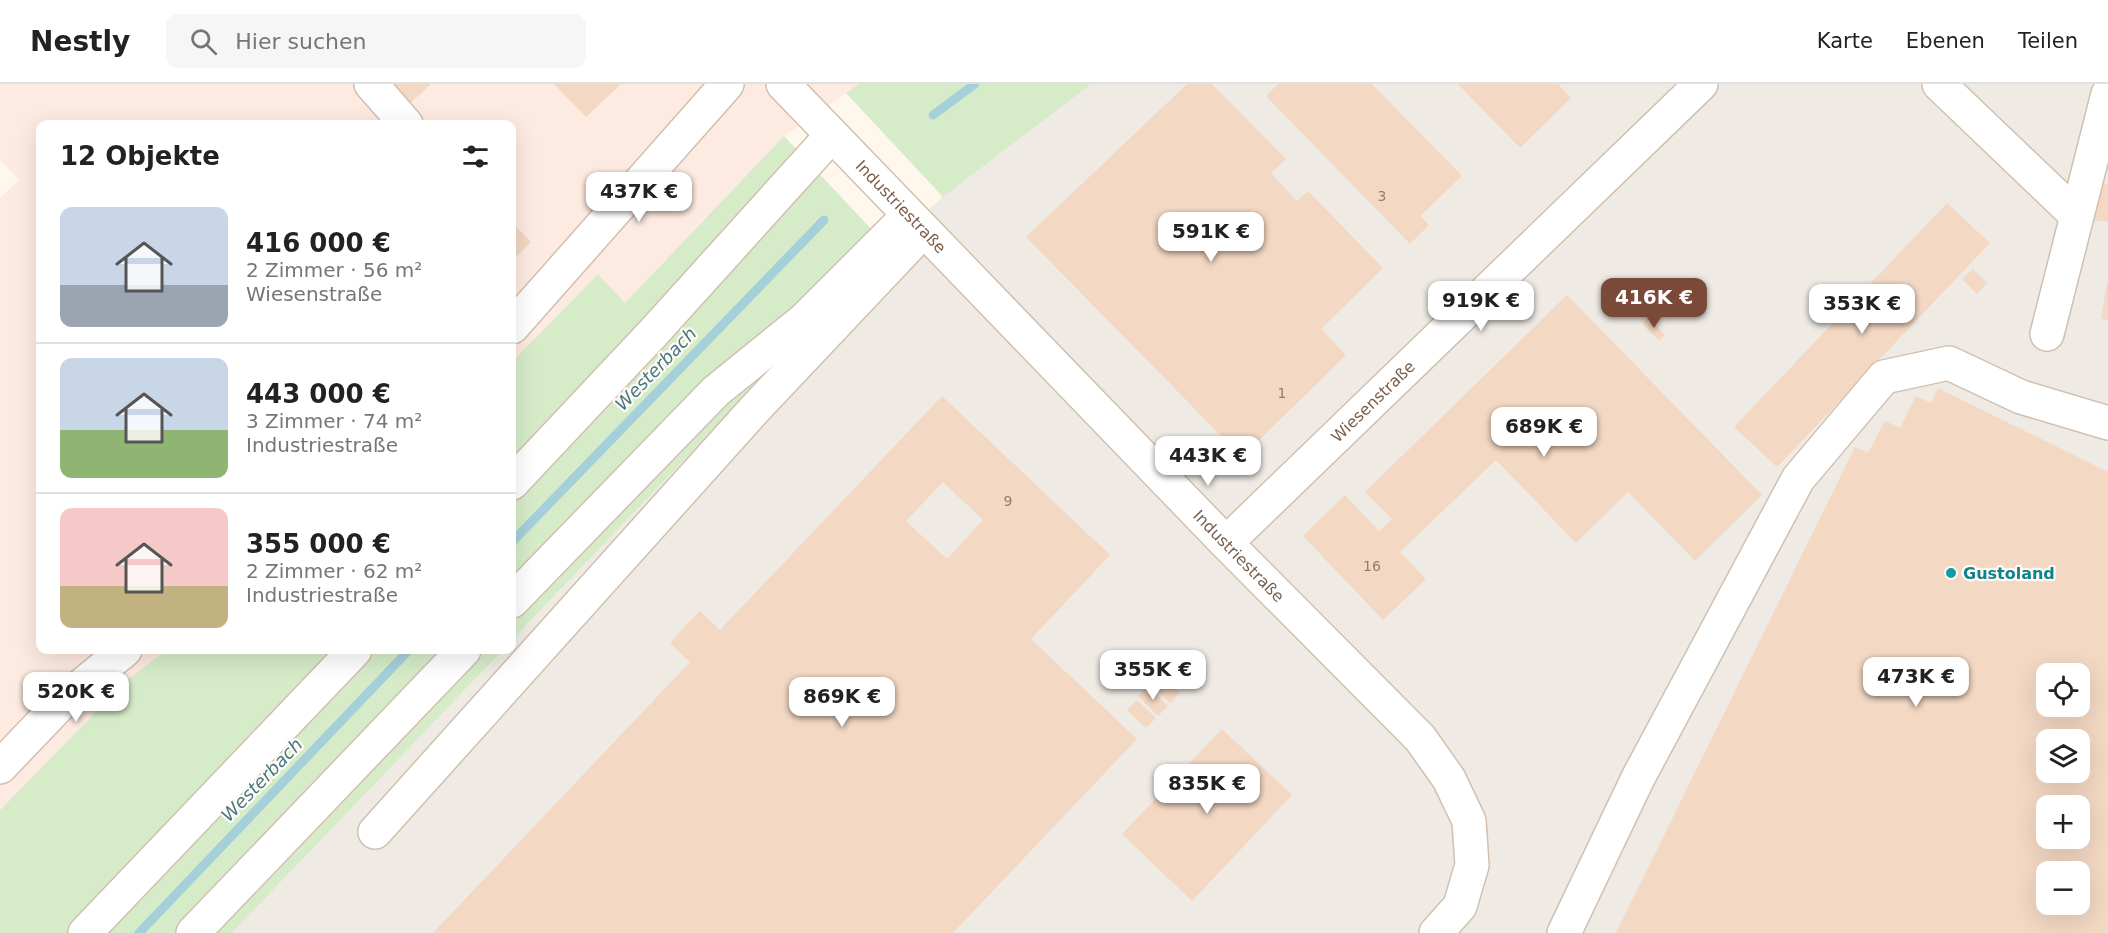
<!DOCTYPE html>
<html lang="de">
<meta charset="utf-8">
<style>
:root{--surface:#fff;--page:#f6f6f6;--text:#222;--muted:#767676;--line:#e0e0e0;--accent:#7a4938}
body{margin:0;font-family:"DejaVu Sans",sans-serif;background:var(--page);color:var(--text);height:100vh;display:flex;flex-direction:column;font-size:22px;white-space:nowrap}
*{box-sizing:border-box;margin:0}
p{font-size:20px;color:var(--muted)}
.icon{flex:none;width:33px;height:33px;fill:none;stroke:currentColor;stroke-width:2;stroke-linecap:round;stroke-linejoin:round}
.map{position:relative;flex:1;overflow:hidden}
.panel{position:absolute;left:36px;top:36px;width:480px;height:534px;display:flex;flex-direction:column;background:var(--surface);border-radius:12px;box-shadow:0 6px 24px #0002}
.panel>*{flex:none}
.fabs{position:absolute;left:2036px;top:579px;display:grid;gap:12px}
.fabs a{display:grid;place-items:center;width:54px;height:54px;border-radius:12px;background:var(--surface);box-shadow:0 6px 24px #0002;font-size:30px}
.price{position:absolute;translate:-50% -51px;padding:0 14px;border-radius:12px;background:#fff;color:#222;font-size:20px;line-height:39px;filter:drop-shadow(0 2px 3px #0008)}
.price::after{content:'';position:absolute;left:50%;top:36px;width:18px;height:14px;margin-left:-9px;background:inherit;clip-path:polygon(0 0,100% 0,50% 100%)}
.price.active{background:var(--accent);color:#fff}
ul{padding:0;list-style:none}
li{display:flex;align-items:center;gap:18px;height:150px;padding:0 24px}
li+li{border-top:2px solid var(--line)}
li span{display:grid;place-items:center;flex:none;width:168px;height:120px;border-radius:12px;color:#555}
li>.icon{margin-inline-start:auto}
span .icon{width:72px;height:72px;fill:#fffc;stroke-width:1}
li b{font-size:26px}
h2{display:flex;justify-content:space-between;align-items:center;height:72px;padding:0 24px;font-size:26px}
header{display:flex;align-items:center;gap:36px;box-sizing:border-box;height:84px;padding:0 30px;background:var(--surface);border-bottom:2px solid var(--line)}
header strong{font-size:28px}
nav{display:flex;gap:33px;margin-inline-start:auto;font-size:21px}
.search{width:420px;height:54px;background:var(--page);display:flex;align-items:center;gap:15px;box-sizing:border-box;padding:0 21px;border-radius:12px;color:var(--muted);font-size:22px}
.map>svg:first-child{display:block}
</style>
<header>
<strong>Nestly</strong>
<div class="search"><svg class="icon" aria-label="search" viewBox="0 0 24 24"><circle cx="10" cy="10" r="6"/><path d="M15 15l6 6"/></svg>Hier suchen</div>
<nav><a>Karte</a><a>Ebenen</a><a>Teilen</a></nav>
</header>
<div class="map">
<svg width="2108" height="849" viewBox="0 0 2108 849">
<rect width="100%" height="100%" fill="#fdf7ec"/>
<!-- commercial -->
<path fill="#fdeae0" d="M0 0H859L784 52 625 219 598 190 512 278V40H40V566H166L125 598 0 726V114L19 96 0 76Z"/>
<!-- industrial -->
<path fill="#efeae4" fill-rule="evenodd" d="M1091 0H2108V849H232L503 566H512V556L888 163 962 95ZM2046 590H2079V622H2046ZM2046 656H2079V688H2046ZM2046 722H2079V754H2046ZM2046 788H2079V820H2046Z"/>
<!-- green -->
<path fill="#d6ecc9" d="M859 0H1091L943 113 846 9Z
M784 52 888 163 512 556V278L598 190 625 219Z
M166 566H503L232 849H0V726L125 598Z"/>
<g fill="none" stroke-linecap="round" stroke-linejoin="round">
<!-- stream -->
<path stroke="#a5d0da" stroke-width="9" d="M933 31 975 0
M512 458 824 136
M139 849 409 566"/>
</g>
<!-- building -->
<path fill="#f3d8c3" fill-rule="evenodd" d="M384 0H431L406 23Z
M554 0H621L586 33Z
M1187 0H1212L1286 75 1271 89 1297 117 1308 107 1383 184 1321 245 1346 271 1242 373 1026 153Z
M1278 0H1372L1462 92 1420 132 1429 141 1410 160 1266 12Z
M1458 0H1558L1571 14 1520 64Z
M2099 99 2108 100V138L2093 136Z
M1947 119 1990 159 1777 383 1734 343Z
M512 138 531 158 512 177Z
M1973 185 1987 199 1977 210 1962 195Z
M2107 200H2108V236L2101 235Z
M1567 211 1762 411 1695 477 1628 408 1576 459 1496 376 1400 468 1426 495 1383 536 1303 452 1345 411 1379 447 1392 435 1365 408Z
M1648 233 1665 251 1659 257 1642 239Z
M1938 304 2108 388V849H1616L1855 363 1868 369 1885 337 1900 344 1916 312 1931 319ZM2046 590H2079V622H2046ZM2046 656H2079V688H2046ZM2046 722H2079V754H2046ZM2046 788H2079V820H2046Z
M942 312 1110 471 1031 555 1137 655 953 849H433L690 578 670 559 689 538 700 527 720 546ZM943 398 983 436 947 475 906 437Z
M1159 589 1180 609 1170 619 1149 599Z
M1148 602 1168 622 1158 632 1138 612Z
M1137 616 1156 634 1146 644 1127 626Z
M1222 645 1292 711 1192 817 1122 750Z"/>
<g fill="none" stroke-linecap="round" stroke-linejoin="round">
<!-- minor casing -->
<g stroke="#d1c0b0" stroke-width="36">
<g id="minor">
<path d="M371 0 406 40"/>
<path id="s1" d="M783 0 1226 459 1420 654 1449 695 1469 737 1472 781 1460 822 1436 849"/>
<path d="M1939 0 2076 131"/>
<path d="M512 243 727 0"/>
<path d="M2047 250 2108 10"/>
<path d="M512 399 654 248 832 51"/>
<path id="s2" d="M1226 459 1701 0"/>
<path d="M512 517 716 307 805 235 896 144"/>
<path d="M0 683 64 616 125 566"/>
<path d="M375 748 754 326 923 147"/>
<path d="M85 849 355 566"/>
<path d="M193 849 464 566"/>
<path d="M1564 849 1638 694 1798 395 1884 293 1949 279 2021 313 2108 339"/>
</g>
</g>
<!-- minor -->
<use href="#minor" stroke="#fff" stroke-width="33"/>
</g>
<!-- markers -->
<circle fill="#0f9aa8" stroke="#fffbf3" stroke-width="2" cx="1951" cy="489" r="6"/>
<g text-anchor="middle" stroke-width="4.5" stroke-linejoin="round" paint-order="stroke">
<!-- number labels -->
<g font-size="14" fill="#987d6a">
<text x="1382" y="117">3</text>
<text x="1282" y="314">1</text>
<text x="1008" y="422">9</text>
<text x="1372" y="487">16</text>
</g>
<!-- street labels -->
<g font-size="16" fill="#7a5f4d" stroke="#fffbf3">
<text dy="6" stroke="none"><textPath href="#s1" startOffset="170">Industriestraße</textPath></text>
<text dy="6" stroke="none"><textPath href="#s2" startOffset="204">Wiesenstraße</textPath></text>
<text dy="6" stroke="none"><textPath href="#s1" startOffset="656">Industriestraße</textPath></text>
</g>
<!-- culture labels -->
<g font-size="16" font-weight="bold" fill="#0d838f" stroke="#fffbf3" text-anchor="start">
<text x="1963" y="495">Gustoland</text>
</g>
<!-- water labels -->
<g font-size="18" font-style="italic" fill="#437886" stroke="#fffbf3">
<text transform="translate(656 285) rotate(-46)" y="6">Westerbach</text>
<text transform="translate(262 696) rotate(-46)" y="6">Westerbach</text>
</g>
</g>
</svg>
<div class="fabs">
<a><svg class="icon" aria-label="locate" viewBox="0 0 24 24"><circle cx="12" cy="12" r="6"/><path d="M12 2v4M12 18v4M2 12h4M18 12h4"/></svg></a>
<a><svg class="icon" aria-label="layers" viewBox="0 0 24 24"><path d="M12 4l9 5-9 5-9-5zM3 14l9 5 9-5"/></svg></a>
<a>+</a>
<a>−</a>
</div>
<b class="price" style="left:639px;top:139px">437K €</b>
<b class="price" style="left:1211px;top:179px">591K €</b>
<b class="price active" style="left:1654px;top:245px">416K €</b>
<b class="price" style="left:1481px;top:248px">919K €</b>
<b class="price" style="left:1862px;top:251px">353K €</b>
<b class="price" style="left:1544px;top:374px">689K €</b>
<b class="price" style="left:1208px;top:403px">443K €</b>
<b class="price" style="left:1153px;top:617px">355K €</b>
<b class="price" style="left:1916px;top:624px">473K €</b>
<b class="price" style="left:76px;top:639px">520K €</b>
<b class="price" style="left:842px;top:644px">869K €</b>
<b class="price" style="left:1207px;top:731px">835K €</b>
<section class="panel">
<h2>12 Objekte<svg class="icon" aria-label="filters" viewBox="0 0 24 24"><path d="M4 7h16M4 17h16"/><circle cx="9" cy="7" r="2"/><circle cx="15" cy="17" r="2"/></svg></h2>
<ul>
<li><span style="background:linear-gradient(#c9d6e8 65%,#9aa5b1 0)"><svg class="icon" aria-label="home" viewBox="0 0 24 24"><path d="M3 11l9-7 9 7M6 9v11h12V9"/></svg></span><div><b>416 000 €</b><p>2 Zimmer · 56 m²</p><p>Wiesenstraße</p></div></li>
<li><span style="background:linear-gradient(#c9d6e8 60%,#8fb573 0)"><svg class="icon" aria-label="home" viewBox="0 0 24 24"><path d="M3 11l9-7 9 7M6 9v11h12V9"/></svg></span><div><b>443 000 €</b><p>3 Zimmer · 74 m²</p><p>Industriestraße</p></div></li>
<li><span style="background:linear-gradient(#f6c9c9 65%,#c2b280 0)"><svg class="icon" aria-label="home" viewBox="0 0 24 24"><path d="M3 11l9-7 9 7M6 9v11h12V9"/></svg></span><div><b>355 000 €</b><p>2 Zimmer · 62 m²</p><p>Industriestraße</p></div></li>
</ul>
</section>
</div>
